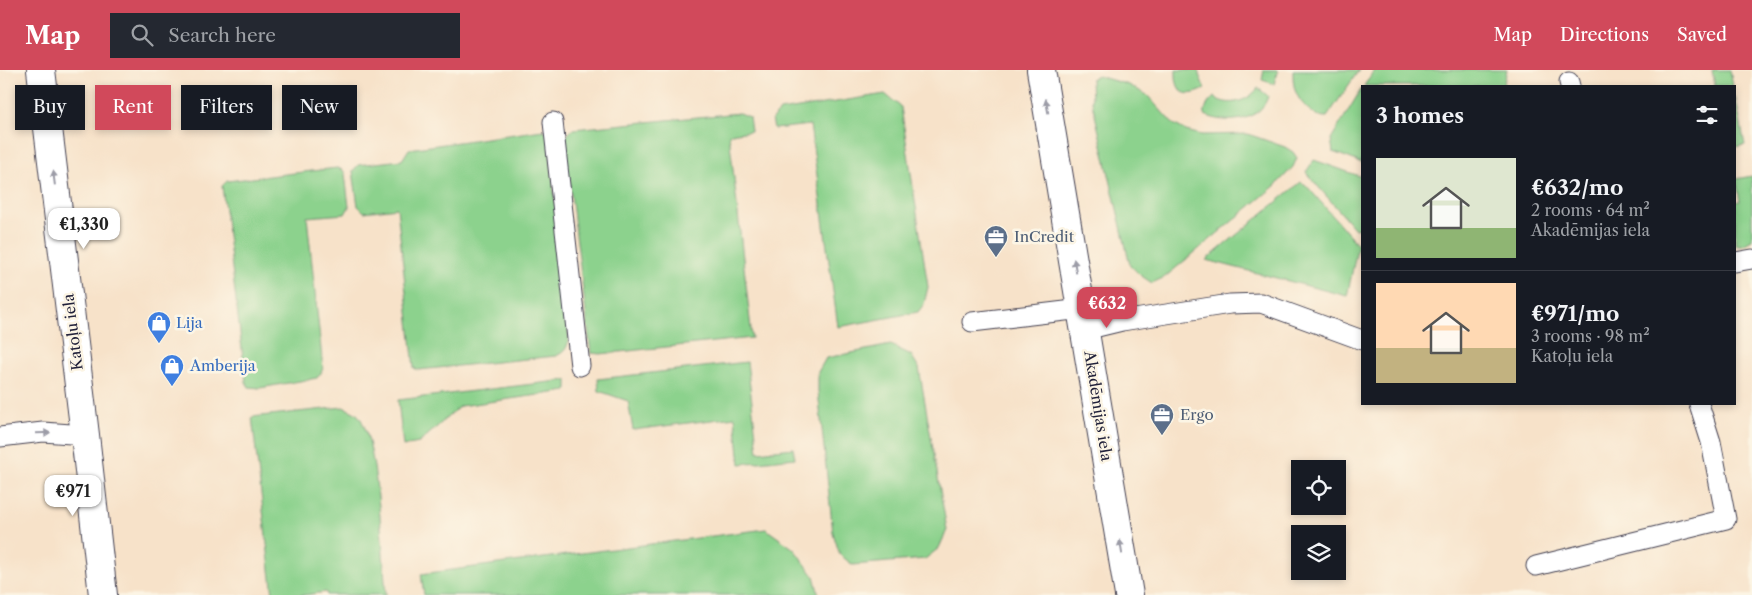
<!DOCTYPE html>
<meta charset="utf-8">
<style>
:root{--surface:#171b24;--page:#242831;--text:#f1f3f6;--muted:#9ea1a6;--line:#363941;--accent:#d1495b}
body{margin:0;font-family:"Libre Caslon Text",serif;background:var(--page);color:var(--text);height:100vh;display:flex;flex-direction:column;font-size:19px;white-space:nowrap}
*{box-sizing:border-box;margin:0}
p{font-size:16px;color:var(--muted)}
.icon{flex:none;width:28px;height:28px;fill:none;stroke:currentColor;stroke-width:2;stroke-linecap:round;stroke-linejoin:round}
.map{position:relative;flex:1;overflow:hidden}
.side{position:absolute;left:1361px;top:15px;width:375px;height:320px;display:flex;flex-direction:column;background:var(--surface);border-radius:0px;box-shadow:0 2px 8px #0003}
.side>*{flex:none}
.top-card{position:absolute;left:15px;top:15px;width:475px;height:45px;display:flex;gap:10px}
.controls{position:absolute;left:1291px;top:390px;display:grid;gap:10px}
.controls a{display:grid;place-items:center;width:55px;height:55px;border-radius:0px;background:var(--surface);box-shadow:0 2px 8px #0003;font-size:25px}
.price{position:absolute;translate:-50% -42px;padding:0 11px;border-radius:10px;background:#fff;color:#222;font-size:16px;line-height:32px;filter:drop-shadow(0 1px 2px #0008)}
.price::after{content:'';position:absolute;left:50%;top:30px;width:15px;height:11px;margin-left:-8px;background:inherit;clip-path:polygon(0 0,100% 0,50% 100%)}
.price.active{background:var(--accent);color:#fff}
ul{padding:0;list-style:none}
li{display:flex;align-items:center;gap:15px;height:125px;padding:0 15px}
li+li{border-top:1px solid var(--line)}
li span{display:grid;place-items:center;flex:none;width:140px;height:100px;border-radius:0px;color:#555}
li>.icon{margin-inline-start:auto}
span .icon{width:60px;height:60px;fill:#fffc;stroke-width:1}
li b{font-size:21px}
h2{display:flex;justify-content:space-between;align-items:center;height:60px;padding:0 15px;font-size:21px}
.chip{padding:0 18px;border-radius:0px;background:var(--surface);box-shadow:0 2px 8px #0003;font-size:18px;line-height:45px}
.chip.active{background:var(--accent);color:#fff}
header{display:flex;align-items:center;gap:30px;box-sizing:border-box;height:70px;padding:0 25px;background:var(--accent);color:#fff}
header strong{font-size:24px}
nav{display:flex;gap:28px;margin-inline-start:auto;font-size:18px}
.search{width:350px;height:45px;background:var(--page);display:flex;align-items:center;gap:12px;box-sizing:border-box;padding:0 18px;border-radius:0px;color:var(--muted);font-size:19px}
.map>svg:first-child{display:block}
</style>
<header>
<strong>Map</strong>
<div class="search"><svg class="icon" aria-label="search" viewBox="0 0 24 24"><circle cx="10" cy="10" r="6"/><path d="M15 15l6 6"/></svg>Search here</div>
<nav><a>Map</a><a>Directions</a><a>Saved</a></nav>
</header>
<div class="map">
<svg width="1752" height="525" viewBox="0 0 1752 525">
<rect width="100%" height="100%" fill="#fcf5e5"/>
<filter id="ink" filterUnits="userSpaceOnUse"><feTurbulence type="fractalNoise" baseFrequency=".02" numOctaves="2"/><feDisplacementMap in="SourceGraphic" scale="10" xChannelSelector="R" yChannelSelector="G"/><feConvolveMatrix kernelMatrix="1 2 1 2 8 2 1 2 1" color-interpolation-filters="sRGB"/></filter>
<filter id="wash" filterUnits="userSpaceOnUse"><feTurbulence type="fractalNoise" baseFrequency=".0096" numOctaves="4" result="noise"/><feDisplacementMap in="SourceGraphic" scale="20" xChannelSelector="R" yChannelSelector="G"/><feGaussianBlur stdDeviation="1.12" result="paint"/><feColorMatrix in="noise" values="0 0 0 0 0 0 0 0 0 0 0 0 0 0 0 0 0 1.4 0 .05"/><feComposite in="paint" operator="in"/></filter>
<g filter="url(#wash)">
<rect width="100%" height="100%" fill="#f7e2c9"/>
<!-- green -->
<path fill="#8cd28d" stroke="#577a64" d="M1176 0H1199V5L1205 19C1185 29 1175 23 1176 0Z
M1264 0H1278L1274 14 1262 10Z
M1293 0H1359L1327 47C1313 48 1299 32 1295 20 1293 14 1293 7 1293 0Z
M1374 0H1507L1503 16H1364Z
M1712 0H1730L1733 16H1715Z
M1098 6 1129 15 1147 25 1172 53 1186 61 1202 65 1248 64 1285 77 1293 82 1297 88 1293 97 1276 115 1165 207 1152 213 1140 205 1130 195 1092 32 1091 9Z
M1258 18 1268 26C1261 52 1226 55 1205 45 1204 37 1208 33 1214 27 1228 38 1249 31 1258 18Z
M1362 18V93L1333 82 1331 69Z
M885 24 901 37 928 217 924 234 918 242 838 257 810 55 774 59 772 49 780 41Z
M1735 26 1745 75 1735 77Z
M739 43 749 47 751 61 729 64 752 268 600 284 591 283 565 77V67L573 59Z
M543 60 548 62 569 269C567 278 565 282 556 286L418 300 414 298 397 138 364 142 358 136 353 101 358 95 402 90 409 79Z
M1314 90 1362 107V131L1360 158 1355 159 1309 106 1306 102Z
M337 98 343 100 345 104 349 137 345 144 307 147 323 298 321 303 317 308 260 318 249 317 246 312 222 116 227 111Z
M1752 106V170L1743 175H1735V132L1740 131 1736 109Z
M1301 112 1306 115 1358 175 1347 226 1206 190Z
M891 275 911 285 919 298 947 460 939 478 925 489 853 495 840 485 833 463 818 321V302L826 288Z
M747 292 758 382 793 378 795 388 740 394 735 347 633 360 628 331 599 321 598 309Z
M567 310V321L460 336 419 373 403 376 398 330Z
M343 337C347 339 353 341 357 344 378 364 383 491 386 525H327L326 522 304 525H273L252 347Z
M766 459 794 479 814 506 819 525H424L421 504Z"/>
</g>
<g filter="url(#ink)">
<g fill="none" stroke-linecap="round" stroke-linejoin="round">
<!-- service casing -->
<g stroke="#423f50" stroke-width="21">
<path id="service" d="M1569 12 1570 16
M553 52 580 296
M1735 192 1752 189
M972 252 1082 239
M1085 260 1122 251 1230 234 1261 233 1362 270
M0 367 43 362 85 365
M1536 496 1726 449 1711 372 1699 334"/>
</g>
<!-- minor casing -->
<g stroke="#423f50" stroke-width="30">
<path id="minor" d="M41 0 85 365 103 525"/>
</g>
<!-- secondary casing -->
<g stroke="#423f50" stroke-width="30">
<path id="secondary" d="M1041 0 1129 525"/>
</g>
<!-- service -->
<use href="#service" stroke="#fff" stroke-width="19"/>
<!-- minor -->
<use href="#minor" stroke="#fff" stroke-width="28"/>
<!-- secondary -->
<use href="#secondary" stroke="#fff" stroke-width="28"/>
</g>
<!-- one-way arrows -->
<defs><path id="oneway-solid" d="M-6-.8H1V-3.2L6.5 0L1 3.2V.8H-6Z" transform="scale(1.25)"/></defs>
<g fill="#9c9ca7">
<use href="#oneway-solid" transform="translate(1047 36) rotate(-100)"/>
<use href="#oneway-solid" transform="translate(54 108) rotate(-97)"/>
<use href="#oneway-solid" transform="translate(1075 196) rotate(-100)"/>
<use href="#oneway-solid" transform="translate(43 363) rotate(-1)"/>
<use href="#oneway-solid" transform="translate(1121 477) rotate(-99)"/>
</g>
</g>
<!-- icons -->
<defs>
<g id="office-pin" transform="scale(1.25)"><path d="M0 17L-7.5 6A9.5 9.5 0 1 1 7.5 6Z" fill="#5c6f8a" stroke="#fcf5e5"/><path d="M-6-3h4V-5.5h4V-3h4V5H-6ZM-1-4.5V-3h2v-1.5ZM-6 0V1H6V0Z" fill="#fff"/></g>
<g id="shop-pin" transform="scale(1.25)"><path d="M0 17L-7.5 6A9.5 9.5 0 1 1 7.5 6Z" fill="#3f7fe0" stroke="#fcf5e5"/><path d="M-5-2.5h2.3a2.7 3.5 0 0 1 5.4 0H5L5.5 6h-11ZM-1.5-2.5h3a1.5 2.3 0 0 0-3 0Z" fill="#fff"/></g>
</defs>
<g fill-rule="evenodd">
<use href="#office-pin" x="996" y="167"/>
<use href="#shop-pin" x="159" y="253"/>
<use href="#shop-pin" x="172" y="296"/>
<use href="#office-pin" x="1162" y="345"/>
</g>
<g text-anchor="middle" stroke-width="5" stroke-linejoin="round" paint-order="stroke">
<!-- service labels -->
<g font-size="15" fill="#4e5e75" stroke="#fcf5e5" text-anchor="start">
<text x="1014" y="172">InCredit</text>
<text x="1180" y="350">Ergo</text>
</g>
<!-- shop labels -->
<g font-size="15" fill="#366cbe" stroke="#fcf5e5" text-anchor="start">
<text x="176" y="258">Lija</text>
<text x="190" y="301">Amberija</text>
</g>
<!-- street labels -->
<g font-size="15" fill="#22223b" stroke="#fcf5e5">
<text transform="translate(73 262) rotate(-97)" y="5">Katoļu iela</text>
<text transform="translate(1098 336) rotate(81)" y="5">Akadēmijas iela</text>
</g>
</g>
</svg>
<div class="controls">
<a><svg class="icon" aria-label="locate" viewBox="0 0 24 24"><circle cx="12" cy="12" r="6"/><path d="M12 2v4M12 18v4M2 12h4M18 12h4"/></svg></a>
<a><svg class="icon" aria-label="layers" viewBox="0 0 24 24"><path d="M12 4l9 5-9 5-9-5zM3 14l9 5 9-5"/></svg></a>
</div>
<b class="price" style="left:84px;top:180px">€1,330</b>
<b class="price active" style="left:1107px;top:259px">€632</b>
<b class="price" style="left:73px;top:447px">€971</b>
<div class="top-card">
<a class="chip">Buy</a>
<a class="chip active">Rent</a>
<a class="chip">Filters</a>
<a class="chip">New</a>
</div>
<section class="side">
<h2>3 homes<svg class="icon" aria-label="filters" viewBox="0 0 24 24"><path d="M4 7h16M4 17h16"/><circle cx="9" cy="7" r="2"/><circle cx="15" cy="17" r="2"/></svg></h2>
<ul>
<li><span style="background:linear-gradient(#dfe7d0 70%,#8fb573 0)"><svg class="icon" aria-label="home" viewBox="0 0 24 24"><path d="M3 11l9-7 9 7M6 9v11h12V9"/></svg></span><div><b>€632/mo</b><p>2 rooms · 64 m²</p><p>Akadēmijas iela</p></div></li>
<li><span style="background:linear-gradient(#ffd9b3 65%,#c2b280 0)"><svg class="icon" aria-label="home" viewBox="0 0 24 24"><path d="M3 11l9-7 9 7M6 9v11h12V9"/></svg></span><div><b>€971/mo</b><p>3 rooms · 98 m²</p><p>Katoļu iela</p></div></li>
</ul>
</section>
</div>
